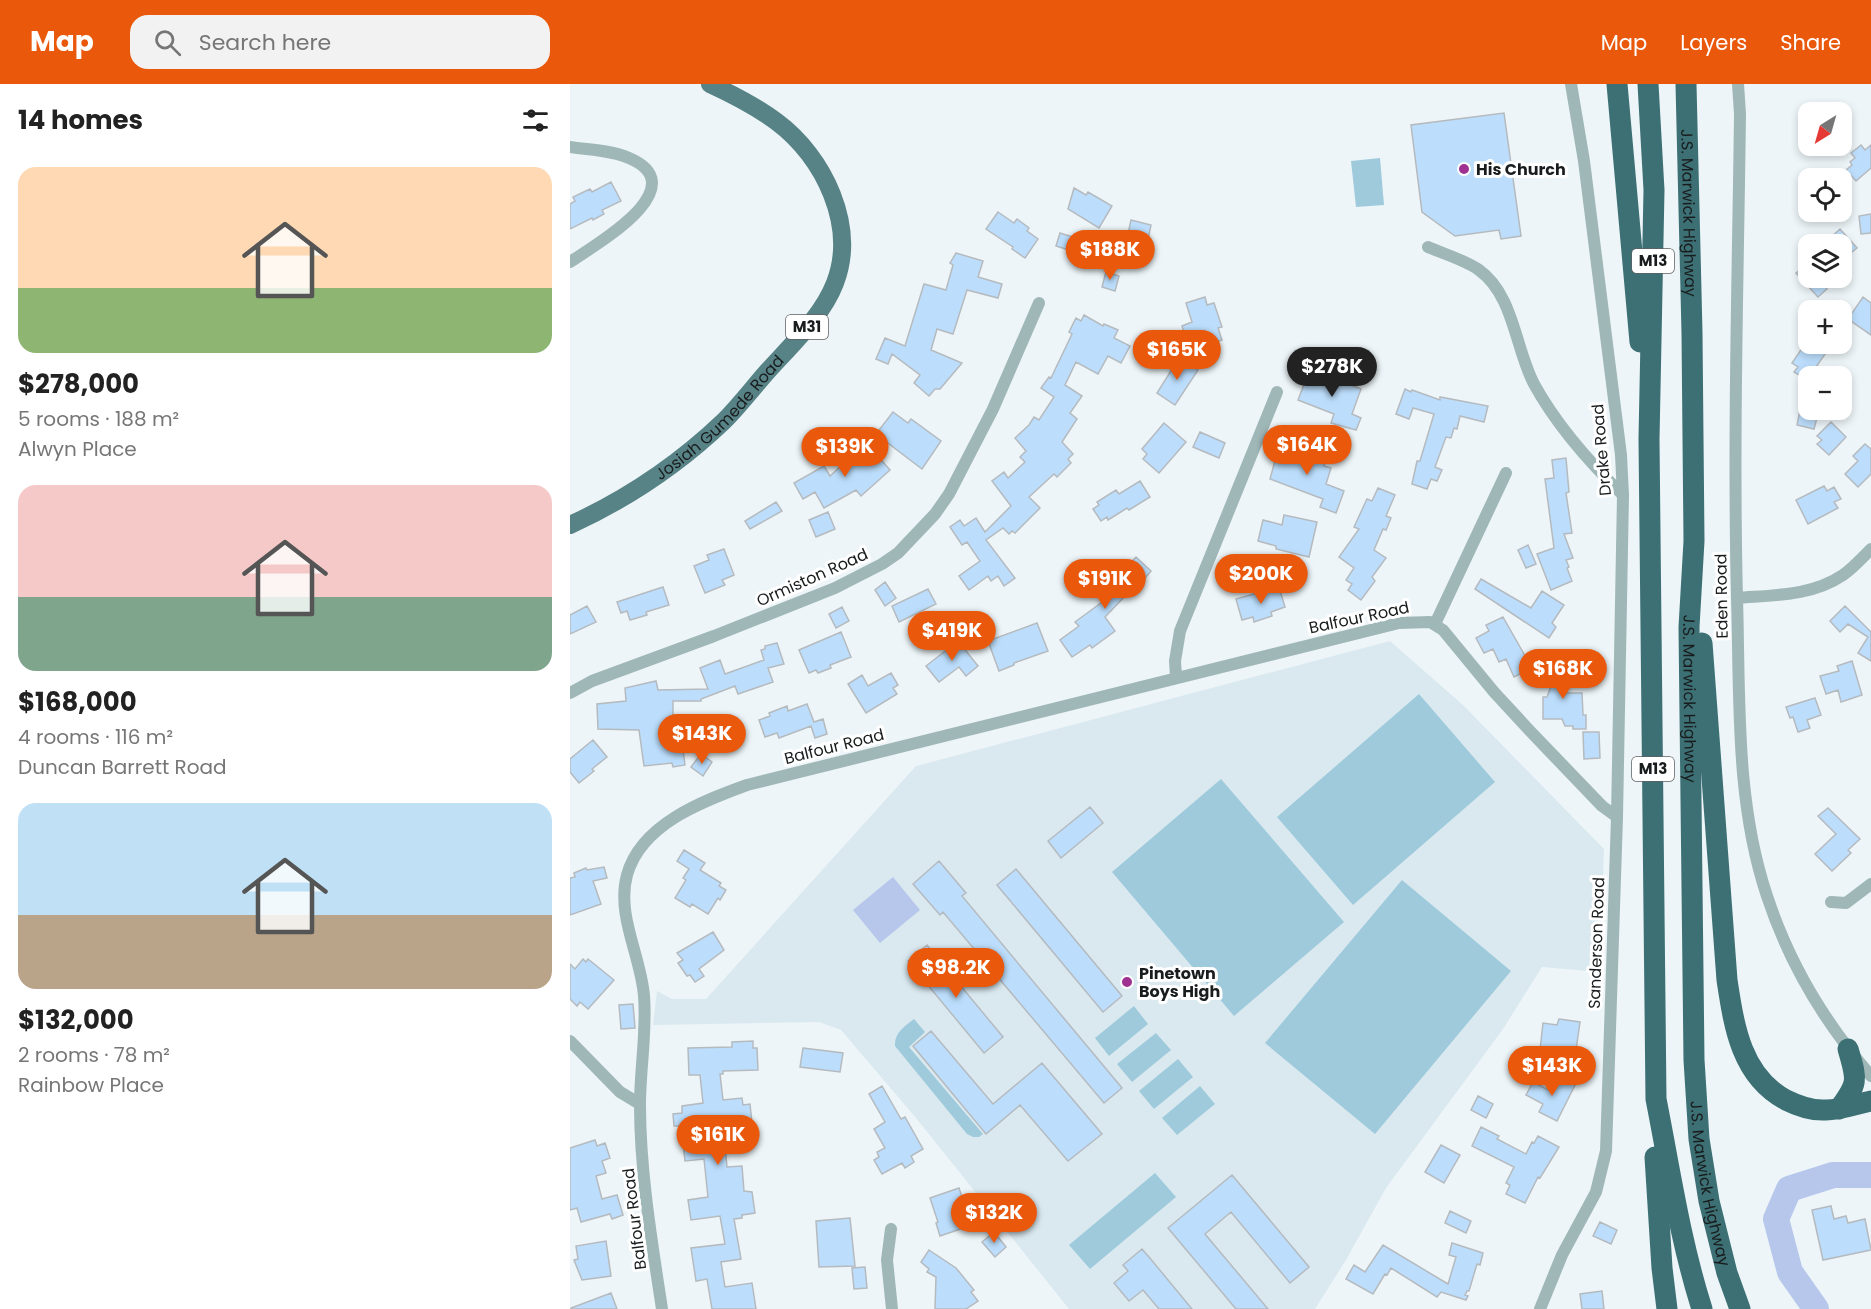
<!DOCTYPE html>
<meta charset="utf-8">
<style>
:root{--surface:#fff;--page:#f2f2f2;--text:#222;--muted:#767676;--accent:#ea580c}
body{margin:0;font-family:Poppins,sans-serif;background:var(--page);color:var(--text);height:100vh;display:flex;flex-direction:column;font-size:22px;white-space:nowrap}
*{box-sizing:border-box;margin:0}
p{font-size:20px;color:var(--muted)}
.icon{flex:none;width:33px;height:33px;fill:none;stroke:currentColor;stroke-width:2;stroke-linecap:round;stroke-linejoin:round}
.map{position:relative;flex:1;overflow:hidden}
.details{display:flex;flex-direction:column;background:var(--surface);width:570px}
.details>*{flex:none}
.needle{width:39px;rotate:217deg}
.fabs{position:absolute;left:1228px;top:18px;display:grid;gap:12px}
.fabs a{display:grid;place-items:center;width:54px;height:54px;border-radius:12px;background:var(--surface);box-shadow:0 3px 9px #0003;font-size:30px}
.price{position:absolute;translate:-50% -51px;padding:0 14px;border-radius:21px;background:var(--accent);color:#fff;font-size:20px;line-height:39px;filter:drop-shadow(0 2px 3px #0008)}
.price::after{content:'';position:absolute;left:50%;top:36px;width:18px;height:14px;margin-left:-9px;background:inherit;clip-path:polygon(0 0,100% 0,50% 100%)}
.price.active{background:#222;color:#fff}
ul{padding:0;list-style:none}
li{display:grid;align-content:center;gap:12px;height:318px;padding:0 18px}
li span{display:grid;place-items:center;height:186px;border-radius:18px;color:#555}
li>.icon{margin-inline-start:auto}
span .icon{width:108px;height:108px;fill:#fffc;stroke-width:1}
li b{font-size:26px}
h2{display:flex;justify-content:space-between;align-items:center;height:72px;padding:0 18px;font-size:26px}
header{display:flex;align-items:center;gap:36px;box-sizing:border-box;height:84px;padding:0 30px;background:var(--accent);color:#fff}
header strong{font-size:28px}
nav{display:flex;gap:33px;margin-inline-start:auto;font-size:21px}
.search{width:420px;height:54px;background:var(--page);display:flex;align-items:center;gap:15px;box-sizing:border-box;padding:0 21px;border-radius:18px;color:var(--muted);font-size:22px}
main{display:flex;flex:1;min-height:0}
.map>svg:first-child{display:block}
</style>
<header>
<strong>Map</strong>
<div class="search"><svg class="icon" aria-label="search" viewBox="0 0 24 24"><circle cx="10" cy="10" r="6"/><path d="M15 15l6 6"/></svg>Search here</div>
<nav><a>Map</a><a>Layers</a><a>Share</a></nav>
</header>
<main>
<section class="details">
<h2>14 homes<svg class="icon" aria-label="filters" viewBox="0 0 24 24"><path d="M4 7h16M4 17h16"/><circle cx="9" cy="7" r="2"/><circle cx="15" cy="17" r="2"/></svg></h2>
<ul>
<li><span style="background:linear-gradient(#ffd9b3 65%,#8fb573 0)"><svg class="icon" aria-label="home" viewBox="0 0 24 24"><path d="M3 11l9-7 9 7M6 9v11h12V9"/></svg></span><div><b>$278,000</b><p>5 rooms · 188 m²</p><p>Alwyn Place</p></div></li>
<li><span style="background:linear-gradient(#f6c9c9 60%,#7fa58c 0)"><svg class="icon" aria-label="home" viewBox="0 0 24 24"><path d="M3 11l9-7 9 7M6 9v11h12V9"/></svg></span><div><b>$168,000</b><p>4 rooms · 116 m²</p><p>Duncan Barrett Road</p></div></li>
<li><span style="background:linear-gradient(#bfe0f5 60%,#b9a48a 0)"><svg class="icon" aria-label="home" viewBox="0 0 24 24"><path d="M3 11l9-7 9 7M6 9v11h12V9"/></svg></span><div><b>$132,000</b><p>2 rooms · 78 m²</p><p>Rainbow Place</p></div></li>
</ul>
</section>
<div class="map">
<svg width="1301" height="1225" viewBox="0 0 1301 1225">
<rect width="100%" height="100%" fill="#edf5f8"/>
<!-- built -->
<path fill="#dae9f0" d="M820 557 893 621 1034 765 1030 888 972 883 933 945 816 1104 776 1176 745 1225H499L346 1034 271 946 249 938 83 941 87 907 102 915H136L346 682Z"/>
<!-- green -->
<path fill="#9ecadb" d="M810 74 814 121 786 123 781 77Z
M849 610 925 698 783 821 707 733Z
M651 695 774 838 664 932 542 788Z
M832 796 941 887 805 1050 695 959Z
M564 922 578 940 539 972 525 954Z
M344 935 355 948 339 963 413 1050 409 1053H403L397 1050 325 962C324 949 335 942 344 935Z
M586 949 601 966 562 998 547 980Z
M608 975 623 993 584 1025 569 1007Z
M630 1002 645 1020 607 1051 592 1034Z
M585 1089 606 1113 520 1185 499 1161Z"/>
<!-- water -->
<path fill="#b7c7ec" d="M323 793 350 826 310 859 283 826Z"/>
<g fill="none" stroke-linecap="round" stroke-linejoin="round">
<!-- river -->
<path stroke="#b7c7ec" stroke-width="26" d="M1246 1225 1220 1188 1206 1135 1219 1105 1263 1091H1301"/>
</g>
<!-- building -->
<path fill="#bcdefc" stroke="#b5babf" stroke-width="1.5" d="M934 29 951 152 931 155 929 146 885 152 852 128 841 41Z
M1291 61 1295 66 1301 61V84L1286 97 1276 86 1282 81 1280 78 1285 74 1281 69Z
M41 98 51 117 32 126 34 130 23 136 22 134 0 145V120L5 117 3 113 20 105 22 108Z
M504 104 516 111 518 108 542 122 529 144 498 125Z
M428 128 444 139 447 135 459 144 457 147 468 155 455 174 442 165 443 163 416 145Z
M1301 130V149L1291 150 1289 132Z
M561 136 581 141 575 170 556 159Z
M1270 145 1287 164 1272 176V160H1253Z
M490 149 506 154 502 167 486 162Z
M386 169 413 177 408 193 432 200 428 214 397 206 383 250 367 245 361 266 392 279 370 305H365L359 312 344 299 350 291 322 270 318 280 306 275 315 254 335 262 354 200 376 206 383 181 380 179Z
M1239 178V194H1261L1253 200 1257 205 1248 213 1226 189Z
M536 188 549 192 545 207 532 203Z
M635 213 637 221 644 219 652 243 648 244 652 256 619 266 612 242 622 238 616 219Z
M1293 213 1301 219V251L1278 235Z
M514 231 533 242 534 240 548 246 544 254 560 262 551 279 538 272 528 290 506 278 495 301 512 312 500 329 507 335 492 358 503 370 498 375 501 379 487 393 484 390 459 413 470 424 445 449 442 447 439 450 433 444 416 456 445 494 434 502 428 492 421 497 418 492 399 506 389 492 410 477 397 458 392 461 380 443 390 436 394 442 406 434 415 448 441 422 422 397 434 388 438 394 455 378 450 373 456 367 445 354 459 341 464 333 469 336 484 313 471 304 479 293 481 294 502 250 499 248 506 234 511 237Z
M1235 260H1262L1237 296 1224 288 1228 283 1222 279Z
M609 274 628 286 605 321 587 309Z
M740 285 791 305 782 330 791 334 786 346 761 339 764 330 728 316Z
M835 305 841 308 842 306 870 316V313L918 322 914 338 890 332 887 345 884 344 881 354 876 353 865 383 872 386 867 397 861 395 857 405 842 400 847 377H850L864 330 843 324 839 335 826 330Z
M1230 326H1249L1244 345 1227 341Z
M323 328 338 339 341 335 371 357 352 385 306 350Z
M1261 338 1276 353 1259 371 1247 360 1252 356 1247 352Z
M594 339 616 358 589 389 573 375 577 370 572 365Z
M630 348 655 359 649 374 623 363Z
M296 359 320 386 291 412 286 406 254 424 245 408 233 415 224 399 254 382 260 392Z
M1295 360 1301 365V390L1288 403 1275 390 1288 377 1283 372Z
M713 361 756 375 754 382 761 384 756 400 774 407 766 429 750 423 753 415 700 395 706 373 709 374Z
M996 374 999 408 996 409 1002 449 994 450 1003 474 996 476 999 483 997 484 1002 497 981 506 967 470 984 464 975 395 984 394 982 376Z
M570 397 580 413 559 426 557 424 538 436 537 433 531 437 523 425 529 421 527 418 546 406 549 410Z
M1254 402 1257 407 1264 403 1271 415 1264 418 1268 424 1238 440 1226 416Z
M808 404 825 411 816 432 821 434 816 446 813 445 804 466 816 474 802 493 805 497 791 516 778 506 782 500 776 496 784 484 769 473 789 445 784 443 797 415 802 417Z
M206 418 212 427 180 445 175 437Z
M258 428 265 445 246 453 239 436Z
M714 431 747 438 739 473 706 465V462L688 457 693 436 712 441Z
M958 461 966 480 956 484 948 466Z
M154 465 164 491 152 496 155 501 135 509 124 482 139 476 137 471Z
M566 473 581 487 560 512 557 510 535 533 545 547 522 564 520 561 502 573 490 556 509 542 505 538 539 513 531 506 539 497 541 499Z
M911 495 961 524 972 507 994 521 982 539 986 543 979 554 905 505Z
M315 498 326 514 315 522 305 506Z
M93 503 99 521 76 528 77 531 60 536 57 527 51 529 47 518Z
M709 503 715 523 701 528 702 532 684 538 683 533 672 536 666 515Z
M358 505 366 520 329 538 322 522Z
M17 522 26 538 0 550V531Z
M1275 522 1301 548V577L1288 569 1298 553 1278 540 1270 548 1260 537Z
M272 523 279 537 266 544 259 530Z
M933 533 962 584 944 593 936 575 929 578 923 565 914 569 906 554 919 547 916 541Z
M467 539 478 567 444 579V581L429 587 418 557Z
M271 548 281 573 260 581 261 584 248 589 246 586 239 589 229 566Z
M388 557 408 582 396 592 389 583 369 598 356 582Z
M207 559 214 580 198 584 203 598 168 610 165 602 131 615V617H103V660L112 658 115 681 103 683 102 679 74 682 69 646 28 645 27 620 56 617 55 604 86 597 88 606 138 605 130 584 150 576 155 590 194 576 191 566 195 565V562Z
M983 575 1001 581 991 609H1012L1013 631H1016V645H1003V642H995L992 635H973V613H977L984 594 978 592Z
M1282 577 1292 611 1271 618 1268 606 1256 610 1250 592 1269 587 1267 582Z
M321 589 328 601 323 604 327 610 296 629 278 600 292 591 298 602Z
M1245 614 1251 631 1237 636 1240 644 1228 648 1223 633 1220 634 1216 623Z
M237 620 244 638 253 635 257 650 245 654 241 642 209 654 207 649 195 653 189 636 200 632 199 629 217 622 218 627Z
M1013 648H1029L1030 674 1014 675Z
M23 656 37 673 22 685 24 687 9 699 0 688V675Z
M131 670 142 678 133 692 121 683Z
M520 723 533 739 491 774 478 757Z
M1258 724 1290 755 1278 766 1281 769 1262 787 1245 770 1266 750 1248 732Z
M114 766 135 779 130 786 151 799 149 802 156 806 150 816 148 814 138 830 122 820 120 823 105 814 116 796 113 794 119 785 107 777Z
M369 777 396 809 392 812 552 1004 534 1019 373 828 370 831 343 800Z
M34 783 37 794 23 797 31 820 0 831V794L5 793 4 789 16 784 17 786Z
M446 785 552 912 533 928 427 801Z
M143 848 154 866 129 885 134 892 125 898 120 891 117 892 108 879 113 876 107 869Z
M357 861 433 953 414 969 338 877Z
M13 875 16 878 18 875 44 896 18 925 10 918 7 922 0 915V880L5 885Z
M63 920 65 944 51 945 49 921Z
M989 935 1010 938 1004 980 982 977 983 969 970 966 973 939 987 941Z
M361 947 423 1020 472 979 532 1050 498 1077 450 1021 416 1050 343 962Z
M183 957V964H187L188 986 153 987V990H150L153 1016 172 1014 173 1021 180 1020 182 1039 153 1042 157 1083 172 1082 174 1107 182 1108 185 1129 172 1131V1134L164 1135 171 1175 151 1178 155 1203 182 1199 186 1225H142L137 1195 126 1197 121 1164 155 1160 150 1132 121 1136 118 1116 138 1113 134 1075 115 1077 111 1042H104L103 1030 112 1029V1022L133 1019 130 991H119L118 964 162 963V958Z
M233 964 273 969 270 988 230 983Z
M988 992 1005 1001 987 1037 969 1028 973 1020 956 1011 963 998 980 1007Z
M312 1002 331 1035 335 1033 353 1065 341 1072 344 1078 335 1084 332 1079 312 1090 304 1076 309 1073 307 1068 315 1064 304 1045 315 1038 299 1010Z
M908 1012 923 1020 916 1034 901 1026Z
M911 1043 929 1052 927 1055 956 1070 962 1058 964 1059 968 1052 989 1063 970 1094 968 1093 955 1119 936 1110 940 1101 936 1099 944 1083 902 1062Z
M25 1056 27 1062 35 1059 40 1074 32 1077 36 1089 26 1092 32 1115 47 1111 53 1131 42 1135 40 1130 11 1138 7 1124 0 1126V1064Z
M871 1061 890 1071 874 1099 855 1088Z
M662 1091 739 1183 720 1199 661 1128 635 1150 698 1225H666L598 1144Z
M389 1104 397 1128 407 1125 411 1138 370 1152 366 1139 368 1138 360 1114Z
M1261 1122 1264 1135 1276 1132 1278 1139 1295 1135 1301 1166 1253 1176 1242 1126Z
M880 1127 901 1137 896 1149 875 1139Z
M280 1134 285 1182 249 1183 246 1137Z
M1030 1138 1047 1146 1041 1160 1023 1152Z
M424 1148 436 1163 425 1173 412 1158Z
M36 1157 41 1192 12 1196 4 1176 8 1175 6 1162Z
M882 1159 913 1169 910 1181 907 1180 899 1207H897L895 1211 898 1212 896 1216 871 1208 867 1213 821 1184 817 1191 815 1190 803 1210 776 1195 784 1181 795 1188 813 1161 878 1200 886 1173 879 1171Z
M572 1165 579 1173 622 1225H589L573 1206 559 1217 544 1199 558 1187 553 1181Z
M359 1166 386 1184 404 1206 401 1208 408 1217 396 1225H365L366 1193 357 1188 359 1185 351 1178Z
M295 1183 297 1204 284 1205 282 1184Z
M1032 1207 1034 1225H1012L1010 1210Z
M41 1209 47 1225H1V1224Z"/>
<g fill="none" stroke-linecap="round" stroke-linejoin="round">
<!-- street -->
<path stroke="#a0b7b8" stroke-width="12" d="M1168 0 1170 30C1168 191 1163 353 1167 514 1170 613 1165 717 1197 812 1219 879 1254 938 1301 992
M0 63C19 66 41 66 59 74 127 103 25 161 0 178
M858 163C874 170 895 176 909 186 944 211 945 264 964 300 987 342 1019 378 1053 411
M1167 514C1204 511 1242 512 1273 491 1283 484 1292 474 1301 465
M865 540 936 389
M606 593 605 577 610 547 707 308
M0 609 22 597 144 552 265 504 312 480 328 469 365 430 379 410 423 325 469 219
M1261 818 1276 819 1301 800
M0 957 50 1008 70 1020
M321 1145 317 1176 322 1225
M92 1225C82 1159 70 1088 70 1021 70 985 77 947 74 912 71 872 46 831 57 791 71 740 133 717 177 701L829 539 860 538 873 546 924 608 960 647 1032 722 1047 733
M970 1225 992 1171 1026 1108 1036 1067 1047 733 1053 411 1051 371 1014 77 1001 0"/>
<!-- primary -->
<path stroke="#588386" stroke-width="18" id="s1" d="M0 441C57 415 109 380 154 337 169 322 182 305 196 289 220 262 252 233 265 199 287 142 254 73 207 38 187 23 164 11 140 0"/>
<!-- highway -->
<g stroke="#3c7074" stroke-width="21">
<path d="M1047 0 1070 258"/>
<path d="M1078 0 1084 106 1079 355 1086 1015C1100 1086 1110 1156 1132 1225"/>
<path id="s2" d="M1116 0 1122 249 1124 457 1119 543 1124 976 1129 1055 1139 1117 1157 1189 1170 1225"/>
<path d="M1132 559 1157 896C1164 942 1171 992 1216 1016 1228 1022 1241 1027 1256 1026 1271 1026 1286 1020 1301 1017"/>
<path d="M1269 1025C1289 998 1287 996 1278 965"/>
<path d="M1085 1073 1092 1184 1097 1225"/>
</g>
</g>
<!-- markers -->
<g fill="#9f3190" stroke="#fff" stroke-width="2">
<circle cx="894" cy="85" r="6"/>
<circle cx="557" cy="898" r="6"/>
</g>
<g text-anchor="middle" stroke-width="6" stroke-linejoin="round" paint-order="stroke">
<!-- shield labels -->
<g fill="#fff" stroke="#5e6061" stroke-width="1.5">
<rect x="1062" y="165" width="42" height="24" rx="4.5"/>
<rect x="216" y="231" width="42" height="24" rx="4.5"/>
<rect x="1062" y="673" width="42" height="24" rx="4.5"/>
</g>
<g font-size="15" font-weight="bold" fill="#191c1d">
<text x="1083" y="182">M13</text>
<text x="237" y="248">M31</text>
<text x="1083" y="690">M13</text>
</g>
<!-- poi labels -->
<g font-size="16" font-weight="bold" fill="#191c1d" stroke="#fff" text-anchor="start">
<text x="906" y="91">His Church</text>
<text x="569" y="895">Pinetown<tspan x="569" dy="18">Boys High</tspan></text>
</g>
<!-- street labels -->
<g font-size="16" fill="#191c1d" stroke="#fff">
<text dy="6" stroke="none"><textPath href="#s2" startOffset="129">J.S. Marwick Highway</textPath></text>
<text dy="6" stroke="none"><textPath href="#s1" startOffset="186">Josiah Gumede Road</textPath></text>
<text transform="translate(1031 366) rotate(-95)" y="6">Drake Road</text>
<text transform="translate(242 493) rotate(-24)" y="6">Ormiston Road</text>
<text transform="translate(1151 512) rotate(-91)" y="6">Eden Road</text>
<text transform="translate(789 533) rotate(-12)" y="6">Balfour Road</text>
<text dy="6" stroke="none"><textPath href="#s2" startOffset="615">J.S. Marwick Highway</textPath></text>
<text transform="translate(264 662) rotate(-14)" y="6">Balfour Road</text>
<text transform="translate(1026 859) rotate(-88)" y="6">Sanderson Road</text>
<text dy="6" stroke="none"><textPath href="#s2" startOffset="1101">J.S. Marwick Highway</textPath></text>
<text transform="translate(64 1135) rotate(-97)" y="6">Balfour Road</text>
</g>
</g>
</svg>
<div class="fabs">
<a><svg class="needle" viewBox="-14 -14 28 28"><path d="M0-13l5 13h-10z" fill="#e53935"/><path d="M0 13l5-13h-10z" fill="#767676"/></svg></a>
<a><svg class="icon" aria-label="locate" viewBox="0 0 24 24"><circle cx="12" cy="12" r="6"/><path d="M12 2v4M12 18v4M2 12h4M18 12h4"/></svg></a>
<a><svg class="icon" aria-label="layers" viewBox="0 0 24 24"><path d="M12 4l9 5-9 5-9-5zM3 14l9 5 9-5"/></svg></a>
<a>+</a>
<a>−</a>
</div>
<b class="price" style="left:540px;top:197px">$188K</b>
<b class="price" style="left:607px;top:297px">$165K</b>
<b class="price active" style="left:762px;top:314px">$278K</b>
<b class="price" style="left:737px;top:392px">$164K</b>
<b class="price" style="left:275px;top:394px">$139K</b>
<b class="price" style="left:691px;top:521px">$200K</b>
<b class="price" style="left:535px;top:526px">$191K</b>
<b class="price" style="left:382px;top:578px">$419K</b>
<b class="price" style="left:993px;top:616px">$168K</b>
<b class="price" style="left:132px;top:681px">$143K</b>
<b class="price" style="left:386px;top:915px">$98.2K</b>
<b class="price" style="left:982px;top:1013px">$143K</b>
<b class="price" style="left:148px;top:1082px">$161K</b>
<b class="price" style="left:424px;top:1160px">$132K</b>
</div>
</main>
